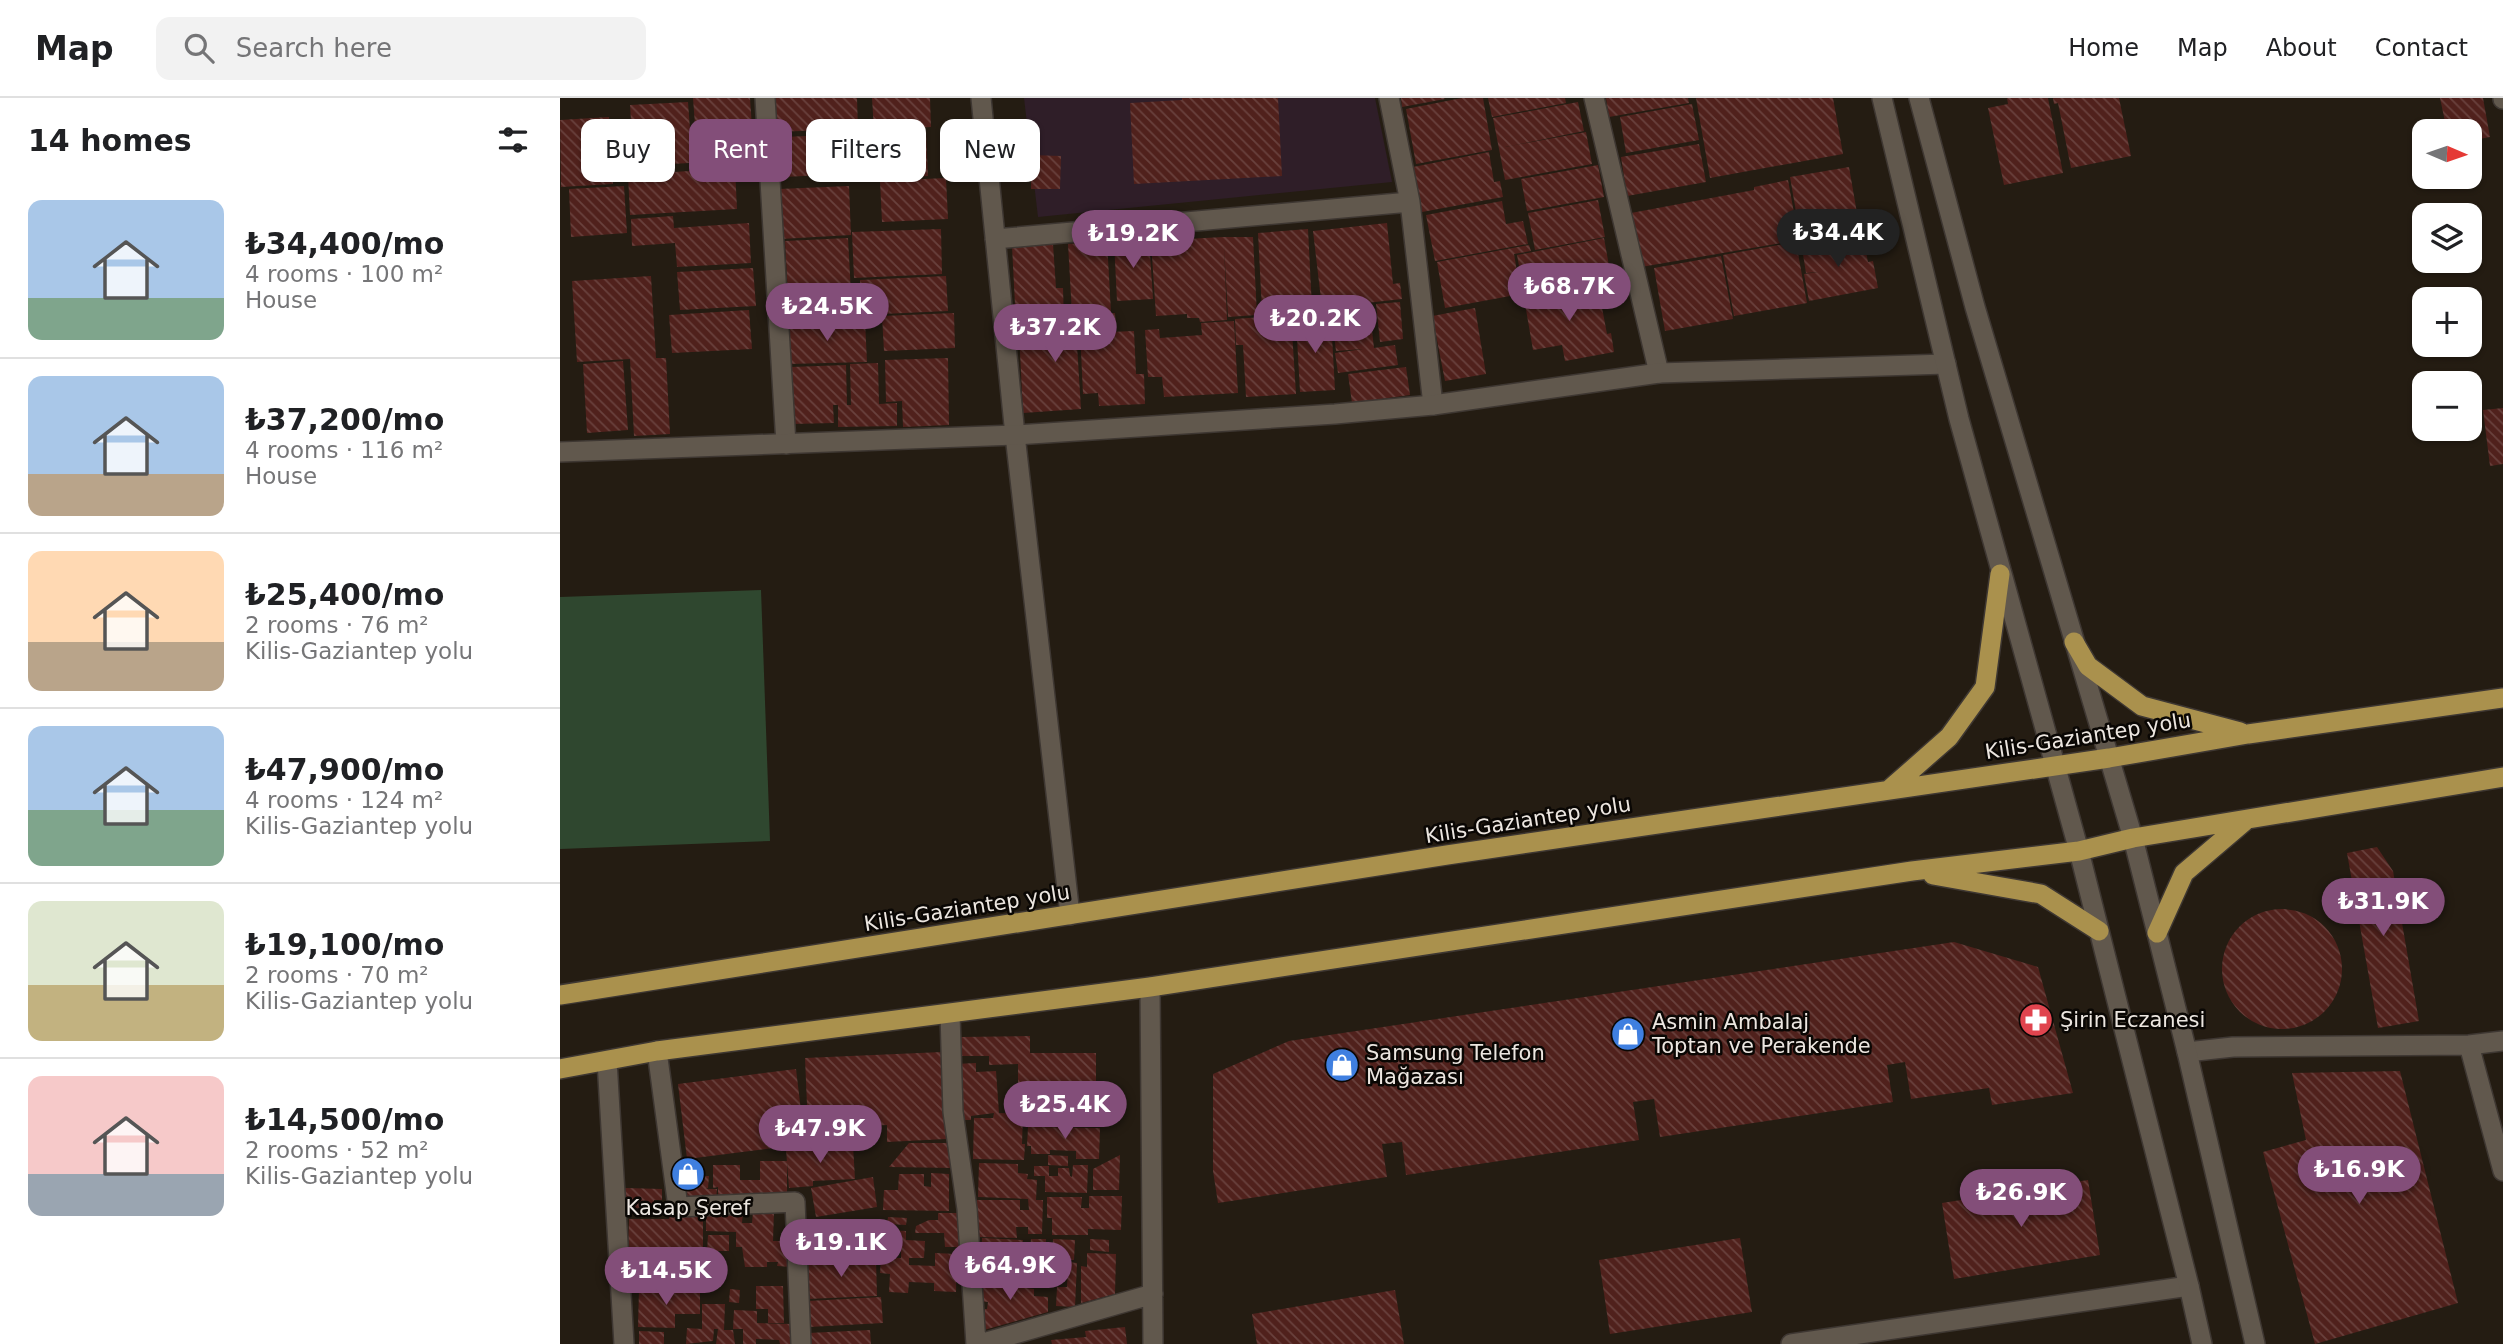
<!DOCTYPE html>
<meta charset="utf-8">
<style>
:root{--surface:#fff;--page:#f2f2f2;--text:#202124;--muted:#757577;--line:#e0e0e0;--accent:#834e79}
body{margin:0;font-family:"DejaVu Sans",sans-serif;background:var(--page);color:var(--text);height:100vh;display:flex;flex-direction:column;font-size:26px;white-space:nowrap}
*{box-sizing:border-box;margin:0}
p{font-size:23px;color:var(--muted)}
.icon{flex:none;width:38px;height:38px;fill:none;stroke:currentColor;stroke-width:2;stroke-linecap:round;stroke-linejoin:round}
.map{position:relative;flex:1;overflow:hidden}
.sheet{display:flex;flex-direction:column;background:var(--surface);width:560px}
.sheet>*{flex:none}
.guide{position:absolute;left:21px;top:21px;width:665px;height:63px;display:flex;gap:14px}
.needle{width:46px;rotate:92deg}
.buttons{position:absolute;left:1852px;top:21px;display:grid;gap:14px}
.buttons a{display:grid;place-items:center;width:70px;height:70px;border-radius:14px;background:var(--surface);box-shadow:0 2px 5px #0004;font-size:35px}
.price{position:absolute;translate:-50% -60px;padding:0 16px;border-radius:24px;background:var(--accent);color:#fff;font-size:23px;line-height:46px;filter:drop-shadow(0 2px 4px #0008)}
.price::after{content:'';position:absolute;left:50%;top:42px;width:21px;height:16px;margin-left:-10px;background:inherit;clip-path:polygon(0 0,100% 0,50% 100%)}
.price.current{background:#222;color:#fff}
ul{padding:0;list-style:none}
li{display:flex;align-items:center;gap:21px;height:175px;padding:0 28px}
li+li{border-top:2px solid var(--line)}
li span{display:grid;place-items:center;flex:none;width:196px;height:140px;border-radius:14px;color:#555}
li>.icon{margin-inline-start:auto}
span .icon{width:84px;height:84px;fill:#fffc;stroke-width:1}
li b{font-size:30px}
h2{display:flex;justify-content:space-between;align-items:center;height:84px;padding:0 28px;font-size:30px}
.chip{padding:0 24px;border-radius:14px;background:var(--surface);box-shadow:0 2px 5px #0004;font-size:24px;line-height:63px}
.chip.current{background:var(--accent);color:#fff}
header{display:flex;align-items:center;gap:42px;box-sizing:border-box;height:98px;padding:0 35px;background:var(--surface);border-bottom:2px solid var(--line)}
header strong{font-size:33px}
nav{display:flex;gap:38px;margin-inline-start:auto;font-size:24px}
.search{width:490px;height:63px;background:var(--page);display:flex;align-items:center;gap:18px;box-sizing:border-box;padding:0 24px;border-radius:14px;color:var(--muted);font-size:26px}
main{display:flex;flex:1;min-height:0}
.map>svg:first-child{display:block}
</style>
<header>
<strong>Map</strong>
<div class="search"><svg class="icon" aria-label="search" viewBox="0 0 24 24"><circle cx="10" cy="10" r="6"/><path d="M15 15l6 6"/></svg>Search here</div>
<nav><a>Home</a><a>Map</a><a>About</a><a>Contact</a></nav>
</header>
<main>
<section class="sheet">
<h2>14 homes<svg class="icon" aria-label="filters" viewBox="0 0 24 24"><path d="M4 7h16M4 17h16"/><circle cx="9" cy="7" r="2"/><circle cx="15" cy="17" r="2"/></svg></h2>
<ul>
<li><span style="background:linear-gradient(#a9c7e8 70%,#7fa58c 0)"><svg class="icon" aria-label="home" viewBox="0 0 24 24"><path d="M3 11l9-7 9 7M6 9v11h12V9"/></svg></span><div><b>₺34,400/mo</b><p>4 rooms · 100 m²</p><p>House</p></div></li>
<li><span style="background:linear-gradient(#a9c7e8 70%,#b9a48a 0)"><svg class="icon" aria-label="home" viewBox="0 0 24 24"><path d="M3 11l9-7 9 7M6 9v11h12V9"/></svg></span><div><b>₺37,200/mo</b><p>4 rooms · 116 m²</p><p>House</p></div></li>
<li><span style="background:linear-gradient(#ffd9b3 65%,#b9a48a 0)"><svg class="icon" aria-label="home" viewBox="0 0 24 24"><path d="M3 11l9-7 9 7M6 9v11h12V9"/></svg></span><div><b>₺25,400/mo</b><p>2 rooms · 76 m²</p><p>Kilis-Gaziantep yolu</p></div></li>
<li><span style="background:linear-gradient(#a9c7e8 60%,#7fa58c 0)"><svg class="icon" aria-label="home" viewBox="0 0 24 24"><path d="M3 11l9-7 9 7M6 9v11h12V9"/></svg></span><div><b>₺47,900/mo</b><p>4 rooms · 124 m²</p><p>Kilis-Gaziantep yolu</p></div></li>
<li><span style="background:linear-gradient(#dfe7d0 60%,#c2b280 0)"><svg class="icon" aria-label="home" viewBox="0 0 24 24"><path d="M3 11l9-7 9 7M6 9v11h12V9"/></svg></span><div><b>₺19,100/mo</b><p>2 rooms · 70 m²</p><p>Kilis-Gaziantep yolu</p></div></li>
<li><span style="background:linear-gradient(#f6c9c9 70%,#9aa5b1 0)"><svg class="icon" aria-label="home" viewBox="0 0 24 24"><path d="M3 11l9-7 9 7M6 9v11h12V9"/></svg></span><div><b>₺14,500/mo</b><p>2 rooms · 52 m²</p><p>Kilis-Gaziantep yolu</p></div></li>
</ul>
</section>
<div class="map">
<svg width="1943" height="1246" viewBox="0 0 1943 1246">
<defs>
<pattern id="building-back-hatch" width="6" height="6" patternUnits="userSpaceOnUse" patternTransform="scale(1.75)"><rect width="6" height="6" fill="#50211c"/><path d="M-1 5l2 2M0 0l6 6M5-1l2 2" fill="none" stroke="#69413d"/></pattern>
</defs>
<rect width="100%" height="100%" fill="#241c12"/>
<!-- education -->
<path fill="#2f1e28" d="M464 0H815L832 84 478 119Z"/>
<!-- park -->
<path fill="#2f472f" d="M201 492 210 743 0 751V499Z"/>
<!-- building -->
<path fill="url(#building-back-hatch)" d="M133 0H190L194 59 161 61V53H150L148 26 135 27Z
M211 0H297L298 31 213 34Z
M312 0H370L371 29 314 32Z
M622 0H718L722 78 574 86 570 5 622 2Z
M841 0H884L885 1 842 9Z
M902 0H923L932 52 856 66 846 11Z
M928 0H1005L1006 5 932 19Z
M1046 0H1128L1129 5 1049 19Z
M1136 0H1273L1283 56 1150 80Z
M1447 0H1488L1503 75 1444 87 1428 10 1448 6Z
M1493 0H1559L1571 58 1511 70 1498 5 1494 6Z
M1880 0H1923L1930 39 1909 43V33H1887Z
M128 4 130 31 146 30 148 64 74 68 70 7Z
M1018 4 1024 33 945 49 1026 34 1032 66 945 82 933 20Z
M1132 6 1139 42 1066 55 1060 19Z
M49 19 53 86 1 89 0 22Z
M366 33 368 78 281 82V76L225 79 223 39Z
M1139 46 1146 84 1067 98 1061 59Z
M929 54 934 84 940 83 943 99 862 114 853 69Z
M471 57 501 58 500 91H471Z
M1038 67 1044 99 967 113 961 81Z
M1289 69 1301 138 1242 148 1230 79Z
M175 70 177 111 70 117 68 77Z
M386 80 388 121 322 124 320 83Z
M1228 82 1239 142 1081 169 1071 115 1194 92V89Z
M64 88 67 135 11 139 9 91Z
M289 88 291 137 221 141 219 91Z
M1038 102 1045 139 975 152 968 115Z
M942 103 946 126 963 123 968 146 875 163 866 117Z
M113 118 114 130 189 125 191 165 117 169 115 145 72 148 71 121Z
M827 125 833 186 840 185 842 201 762 210 753 133Z
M381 131 382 176 294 180 292 134Z
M748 131 752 210 702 213 698 135Z
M663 139H693L697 217 668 219 664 147 667 222 640 224 639 220H627V216L596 218 591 143Z
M1303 139 1308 164 1313 163 1318 190 1249 203 1244 176 1258 174 1246 175 1242 150Z
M288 140 291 195 228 197 225 143Z
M1044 140 1051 179 964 196 957 157Z
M589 141 593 201 557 203 554 143Z
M547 143 551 214 512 216 508 146Z
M1236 144 1247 205 1174 218 1163 157Z
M493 146 496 190H503L504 223 456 226 452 148Z
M969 147 971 153 954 156 961 196 885 210 877 164Z
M1161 158 1173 221 1105 233 1094 170Z
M193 170 196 208 120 212 117 174Z
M91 178 96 260H106L110 336 74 338 70 261 17 264 12 183Z
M386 178 388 213 301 217 300 182Z
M1031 187 1034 200 1040 199 1047 236 1051 235 1054 254 1005 263 1002 247 973 252 964 200Z
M840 204 843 241 820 244 816 206Z
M809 207 814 250 835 247 838 267 778 275 775 255 803 251 776 253 771 212Z
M915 210 926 276 885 283 876 237 870 238 867 219Z
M189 212 192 251 112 255 109 217Z
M394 215 395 250 324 253 322 218Z
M555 215 556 229 516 231 521 311 463 315 459 234 507 231 506 217Z
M731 217 736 296 686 299 683 247H676L675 221Z
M771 220 775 292 740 294 736 222Z
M305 223 307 264 229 266 227 226Z
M674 223 678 295 604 299 602 279H588L585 232 599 231 600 240 642 237 641 225Z
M549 230V234L574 233 576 276H584L585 306 539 308 538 295 523 296 520 232Z
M388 260 389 327 343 329 342 303 326 304 325 262Z
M63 263 68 332 27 335 23 266Z
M318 265 319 306 337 305V328L278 329V307H273L274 325 232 326 231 269 286 267 287 307H291L290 266Z
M846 269 850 297 792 305 788 276Z
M1943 310V366L1930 368 1923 312Z
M1817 749 1833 773 1859 923 1818 930 1787 755Z
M1662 871a60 60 0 1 1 120 0a60 60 0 1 1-120 0Z
M1394 844 1478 869 1513 995 1432 1007 1429 990 1351 1001 1345 964 1327 967 1333 1004 1100 1039 1094 1001 1073 1004 1079 1042 846 1077 842 1044 822 1046 827 1079 658 1105 653 1073V976L729 943Z
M470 938V955H536V1027L464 1026V1015L458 1014V966L429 967V958H401V939Z
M382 954 386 1041 327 1044V1027L248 1031 245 960Z
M416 965V974L436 973 439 1015 463 1016 462 1046H465L464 1062 413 1061 414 1020H433L434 1015 411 1018V1022H396L395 966Z
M236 971 245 1046 127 1061 118 986Z
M1840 973 1898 1205 1755 1246 1703 1054 1746 1042 1732 975Z
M468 1029 540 1030 539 1061H516V1053L490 1052V1056H471V1048H467Z
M349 1045H394V1070L329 1069Z
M293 1047 295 1081 253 1083V1088L229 1090 226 1052Z
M488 1057 508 1058V1068L488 1067Z
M560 1057 559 1092H533V1071Z
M200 1063H227V1100L158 1101V1089L153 1090V1067H180V1082H200Z
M419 1065 458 1066V1075L468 1076 467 1081 477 1082 476 1102H483L482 1136H468V1129H456L457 1140 417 1139V1102H460V1112H469L468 1101 418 1099Z
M120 1067 143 1068 142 1078H149L148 1090 146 1091H157L156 1102 125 1101V1078H119Z
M513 1067H528L527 1095 485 1094V1078H474V1068H489V1078H498V1070H509L510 1078 512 1079Z
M371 1075 389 1076V1113L323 1112 324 1092H338L339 1076H364V1088L371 1089Z
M313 1079 317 1109 256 1119 251 1090Z
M1528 1082 1540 1157 1394 1181 1382 1105Z
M65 1090 102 1091V1102H94V1115H83V1110H77V1116H65Z
M529 1098H562L561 1132 528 1131V1137H492V1120H487V1099H522L521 1110H529Z
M193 1113H214L213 1143H233L232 1169 217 1168 218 1164H207V1169H185L182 1149H176V1134L146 1133V1115L183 1114 182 1125H192Z
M378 1115H403V1149H385L384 1135H355L356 1128 369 1122H378Z
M109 1118H143V1154H155V1182H122V1187L83 1186V1153H104L68 1152 69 1121H109Z
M328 1119 347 1120 346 1127 327 1126Z
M308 1121 309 1160 246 1163 245 1124Z
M327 1132 346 1133V1142L365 1143 364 1160H349V1167L375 1168V1155L397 1156 396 1194 374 1193V1185L349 1184 348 1195 329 1194 330 1176 320 1175 321 1159 341 1160V1152H336L333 1157 326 1156Z
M148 1137H169V1153H147Z
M422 1140 463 1142 462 1150 470 1151 471 1141H486L485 1168 499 1169 498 1186 484 1185V1189H476L477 1177 483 1178V1175L470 1174V1167H458L459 1178H420Z
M1180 1140 1192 1214 1050 1236 1039 1162Z
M493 1141 515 1142 514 1162 492 1161Z
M530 1141 549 1142V1154L530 1152Z
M527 1155 556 1156 555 1196 521 1205V1168L527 1169Z
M316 1162 317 1198 247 1201 245 1165Z
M508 1164 517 1165 515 1209 496 1208 497 1189H507Z
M421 1181H467L466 1190 474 1191V1198L488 1199V1214L424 1232 425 1211H427L428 1204 419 1203Z
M196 1188H223L224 1225H208V1211H196Z
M79 1191 140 1194V1216H115V1230L78 1229Z
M170 1191 180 1192 179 1205 169 1204Z
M835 1192 844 1246H697L692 1216Z
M321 1199 323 1225 249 1229 248 1203Z
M142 1206H165L164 1232H173L175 1246H156L158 1231H154L153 1243 126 1246 127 1230 142 1231Z
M174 1212 197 1213V1225L232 1226V1246H220L219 1242 196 1241V1246H183V1231H173Z
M565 1229 567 1246H492L491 1242 526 1239 525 1233Z
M310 1232 311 1246H248V1235Z
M79 1233 104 1234V1246H79Z"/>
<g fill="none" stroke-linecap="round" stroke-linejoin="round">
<!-- minor casing -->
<g stroke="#3e3732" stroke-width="22">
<path id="minor" d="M205 0 226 346
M421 0 455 337 510 817
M829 0 850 104 873 307
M1034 0 1099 275
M1943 0V1
M435 141 850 104
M590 889 593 1246
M390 916 393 1014 407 1111 416 1246
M1909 947 1943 1073
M97 953 118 1109 235 1104 241 1246
M1627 954 1673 949 1909 947 1943 943
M47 963 64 1246
M420 1246 593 1196
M1231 1246 1629 1188"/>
</g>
<!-- tertiary casing -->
<g stroke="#3e3732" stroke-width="22">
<path id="tertiary" d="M0 354 455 337 775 316 873 307 1099 275 1386 266"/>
</g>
<!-- secondary casing -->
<g stroke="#3e3732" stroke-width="22">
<path id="secondary" d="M1322 0 1399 321 1519 753 1629 1188 1642 1246
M1359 0 1415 209 1573 740 1627 954 1695 1246"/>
</g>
<!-- trunk casing -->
<g stroke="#3e3732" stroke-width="22">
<path id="trunk" d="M1514 544 1528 568 1582 608 1680 634
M1330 691 1389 639 1425 589 1440 476
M1373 777 1481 796 1539 833
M1597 835 1624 775 1685 723
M0 897 887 757 1549 660 1688 636 1943 600
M0 971 97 953 590 889 1352 773 1519 753 1573 740 1943 679"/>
</g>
<!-- minor -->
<use href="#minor" stroke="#61584d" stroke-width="19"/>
<!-- tertiary -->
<use href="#tertiary" stroke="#61584d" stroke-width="19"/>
<!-- secondary -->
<use href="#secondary" stroke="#61584d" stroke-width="19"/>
<!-- trunk -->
<use href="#trunk" stroke="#aa914d" stroke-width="19"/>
</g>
<!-- icons -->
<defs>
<g id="pharmacy-disc" transform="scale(1.75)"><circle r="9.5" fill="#e0444e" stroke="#0a0704"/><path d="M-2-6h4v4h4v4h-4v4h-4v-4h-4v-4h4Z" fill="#fff"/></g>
<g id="shop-disc" transform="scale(1.75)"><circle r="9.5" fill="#3f7fe0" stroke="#0a0704"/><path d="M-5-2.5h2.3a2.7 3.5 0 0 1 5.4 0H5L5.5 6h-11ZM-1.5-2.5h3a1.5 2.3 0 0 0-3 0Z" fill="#fff"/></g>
</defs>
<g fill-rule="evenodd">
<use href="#pharmacy-disc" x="1476" y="922"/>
<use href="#shop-disc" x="1068" y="936"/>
<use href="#shop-disc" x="782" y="967"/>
<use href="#shop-disc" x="128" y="1076"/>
</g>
<g text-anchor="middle" stroke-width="5" stroke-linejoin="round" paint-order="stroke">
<!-- street labels -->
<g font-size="21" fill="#ece6e0" stroke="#0a0704">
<text transform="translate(1528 638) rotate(-9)" y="7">Kilis-Gaziantep yolu</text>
<text transform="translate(968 722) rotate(-9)" y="7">Kilis-Gaziantep yolu</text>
<text transform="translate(407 810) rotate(-9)" y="7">Kilis-Gaziantep yolu</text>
</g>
<!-- poi labels -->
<g font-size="21" fill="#ece6e0" stroke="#0a0704" text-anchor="start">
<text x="1500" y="929">Şirin Eczanesi</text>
<text x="1092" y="931">Asmin Ambalaj<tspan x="1092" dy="24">Toptan ve Perakende</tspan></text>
<text x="806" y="962">Samsung Telefon<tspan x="806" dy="24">Mağazası</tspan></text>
<text x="128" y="1117" text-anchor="middle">Kasap Şeref</text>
</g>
</g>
</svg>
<div class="buttons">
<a><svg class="needle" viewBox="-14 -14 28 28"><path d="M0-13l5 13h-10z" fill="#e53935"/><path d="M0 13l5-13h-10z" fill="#757577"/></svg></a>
<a><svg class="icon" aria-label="layers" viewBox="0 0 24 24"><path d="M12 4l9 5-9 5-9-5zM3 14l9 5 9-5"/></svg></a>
<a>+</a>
<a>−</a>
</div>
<b class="price current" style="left:1278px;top:171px">₺34.4K</b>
<b class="price" style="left:573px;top:172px">₺19.2K</b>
<b class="price" style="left:1009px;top:225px">₺68.7K</b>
<b class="price" style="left:267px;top:245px">₺24.5K</b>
<b class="price" style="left:755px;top:257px">₺20.2K</b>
<b class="price" style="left:495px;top:266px">₺37.2K</b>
<b class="price" style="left:1823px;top:840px">₺31.9K</b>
<b class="price" style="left:505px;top:1043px">₺25.4K</b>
<b class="price" style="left:260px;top:1067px">₺47.9K</b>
<b class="price" style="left:1799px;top:1108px">₺16.9K</b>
<b class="price" style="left:1461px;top:1131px">₺26.9K</b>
<b class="price" style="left:281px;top:1181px">₺19.1K</b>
<b class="price" style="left:450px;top:1204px">₺64.9K</b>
<b class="price" style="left:106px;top:1209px">₺14.5K</b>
<div class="guide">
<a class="chip">Buy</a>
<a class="chip current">Rent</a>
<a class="chip">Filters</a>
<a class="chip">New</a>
</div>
</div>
</main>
